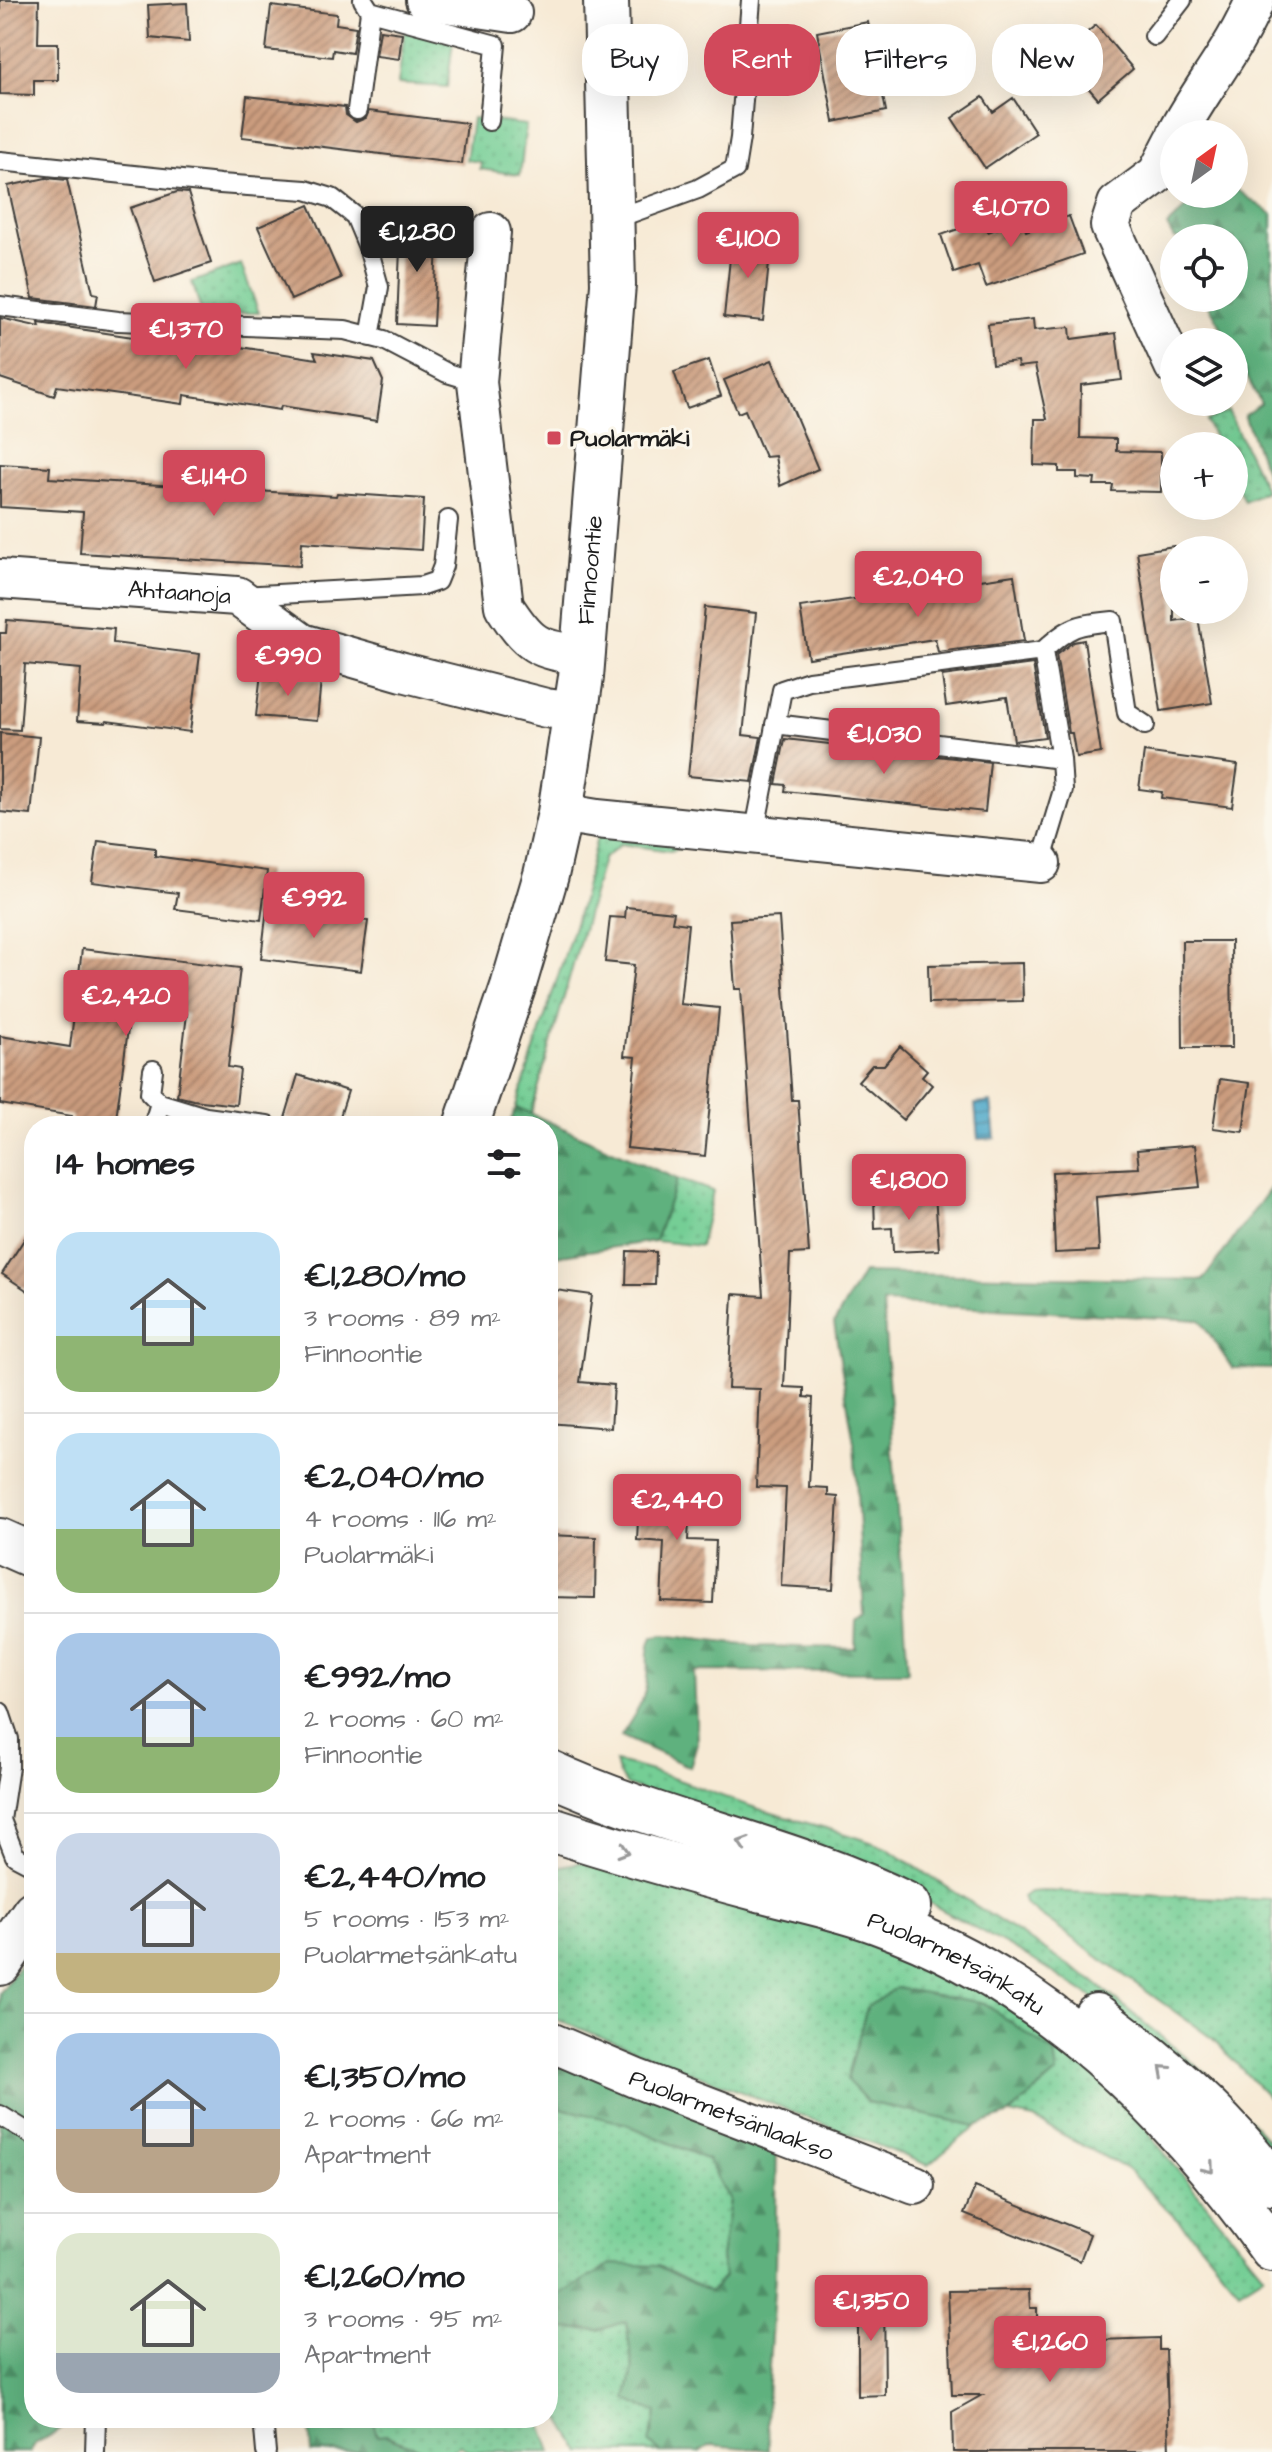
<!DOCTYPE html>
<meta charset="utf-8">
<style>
:root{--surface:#fff;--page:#f2f2f2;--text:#202124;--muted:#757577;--line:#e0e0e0;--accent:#d1495b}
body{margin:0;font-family:"Architects Daughter",sans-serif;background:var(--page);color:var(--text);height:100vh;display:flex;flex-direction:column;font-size:30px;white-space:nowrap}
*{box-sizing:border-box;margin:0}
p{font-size:26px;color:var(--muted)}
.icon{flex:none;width:44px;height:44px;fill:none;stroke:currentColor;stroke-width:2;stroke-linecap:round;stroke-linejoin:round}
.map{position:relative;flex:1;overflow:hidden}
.sheet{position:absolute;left:24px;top:1116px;width:534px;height:1312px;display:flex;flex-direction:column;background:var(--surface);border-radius:32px;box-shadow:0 8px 32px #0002}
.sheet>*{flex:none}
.top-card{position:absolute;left:582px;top:24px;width:570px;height:72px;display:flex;gap:16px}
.needle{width:52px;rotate:33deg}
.controls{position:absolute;left:1160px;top:120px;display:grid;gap:16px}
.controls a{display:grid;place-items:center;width:88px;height:88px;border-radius:50%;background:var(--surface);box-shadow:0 8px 32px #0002;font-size:40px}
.price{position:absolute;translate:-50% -68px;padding:0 18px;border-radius:8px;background:var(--accent);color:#fff;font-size:26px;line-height:52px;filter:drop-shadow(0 2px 4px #0008)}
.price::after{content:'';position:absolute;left:50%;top:48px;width:24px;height:18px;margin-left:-12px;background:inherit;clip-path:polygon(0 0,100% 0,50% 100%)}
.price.on{background:#222;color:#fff}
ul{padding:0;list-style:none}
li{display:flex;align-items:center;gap:24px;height:200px;padding:0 32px}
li+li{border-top:2px solid var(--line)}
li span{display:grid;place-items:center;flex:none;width:224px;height:160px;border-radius:24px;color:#555}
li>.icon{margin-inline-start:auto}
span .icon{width:96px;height:96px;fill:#fffc;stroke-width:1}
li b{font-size:34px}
h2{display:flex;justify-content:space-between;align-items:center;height:96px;padding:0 32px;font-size:34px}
.chip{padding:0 28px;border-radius:32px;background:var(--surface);box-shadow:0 8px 32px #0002;font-size:28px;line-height:72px}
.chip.on{background:var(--accent);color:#fff}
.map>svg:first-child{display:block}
</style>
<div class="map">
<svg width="1272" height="2452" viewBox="0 0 1272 2452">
<defs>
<pattern id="green-dots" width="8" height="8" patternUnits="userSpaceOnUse" patternTransform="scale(2)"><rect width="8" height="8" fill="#74ce95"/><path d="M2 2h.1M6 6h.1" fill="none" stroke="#64b080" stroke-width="1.8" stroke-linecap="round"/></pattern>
<pattern id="forest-firs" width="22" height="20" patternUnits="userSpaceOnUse" patternTransform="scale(2)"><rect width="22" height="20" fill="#5fb17e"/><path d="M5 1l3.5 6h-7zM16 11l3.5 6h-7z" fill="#4e8f66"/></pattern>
<pattern id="water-rules" width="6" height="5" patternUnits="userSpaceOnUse" patternTransform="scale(2)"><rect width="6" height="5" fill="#4aa6c8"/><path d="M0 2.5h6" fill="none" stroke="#3d86a2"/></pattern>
<pattern id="building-hatch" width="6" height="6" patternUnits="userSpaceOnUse" patternTransform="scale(2)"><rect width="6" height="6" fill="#cb9c7e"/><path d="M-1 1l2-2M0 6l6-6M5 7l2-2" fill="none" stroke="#a47e66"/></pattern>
</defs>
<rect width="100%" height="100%" fill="#fbf7ec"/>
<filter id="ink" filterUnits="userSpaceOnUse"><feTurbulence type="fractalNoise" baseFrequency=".0125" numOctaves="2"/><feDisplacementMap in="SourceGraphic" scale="16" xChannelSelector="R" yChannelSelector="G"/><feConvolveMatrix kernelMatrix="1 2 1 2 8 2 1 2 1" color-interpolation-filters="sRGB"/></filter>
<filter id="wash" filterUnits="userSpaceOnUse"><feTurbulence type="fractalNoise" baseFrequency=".006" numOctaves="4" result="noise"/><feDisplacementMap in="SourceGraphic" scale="32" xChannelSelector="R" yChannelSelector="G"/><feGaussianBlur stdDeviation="1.8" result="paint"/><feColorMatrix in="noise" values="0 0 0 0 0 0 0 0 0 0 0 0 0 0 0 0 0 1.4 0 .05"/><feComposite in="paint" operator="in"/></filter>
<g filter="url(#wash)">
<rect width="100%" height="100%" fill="#f7ead5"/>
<!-- green -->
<path fill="url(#green-dots)" stroke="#487558" stroke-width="2" d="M405 28 453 42 447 87 398 84Z
M472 118 526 125 520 175 480 169 481 162 466 160Z
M241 264 259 313H202L192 282Z
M1228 411 1266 491 1244 501 1234 479V446H1218L1206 421Z
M599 828 683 837 681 848 670 851 621 844 603 859 531 1114 516 1107 582 901Z
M677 1179 713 1191 700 1246 655 1241Z
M615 1762C662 1771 705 1791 750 1806 795 1822 842 1829 886 1848L1093 1981 1210 2077 1272 2145V2168L1096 2000 1027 1956 902 1888 627 1785 618 1774Z
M582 1862H616L950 1964 1113 2079 1153 2139 1264 2275 1239 2291 1199 2242 1127 2169 1034 2119 1009 2114 1057 2073 867 2007 847 2080 868 2102 976 2126 928 2165 548 2016V1880L556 1867Z
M1042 1891 1272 1900V2101L1213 2039 1026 1905 1023 1897 1030 1892Z
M548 2105 624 2123 708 2160 730 2201 721 2258 724 2277 710 2293 658 2266 599 2330 626 2321 633 2369 627 2399 658 2412 649 2443 661 2452H581L562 2421 548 2384Z
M372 2418H539L551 2452H470L459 2445 451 2452H428L386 2435 377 2437Z"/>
<!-- forest -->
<path fill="url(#forest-firs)" stroke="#3e664d" stroke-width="2" d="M1234 188 1272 214V490L1244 415 1261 404 1234 352V342H1229L1205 298H1234V238L1174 239 1167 226 1201 194H1234Z
M516 1107 677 1179 655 1241 548 1257V1126H509Z
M1272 1186V1369L1232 1368 1200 1320 883 1303 908 1672 694 1671 697 1743 690 1767 621 1736C633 1717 646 1700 647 1677 649 1662 645 1651 652 1638L663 1635 752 1646 855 1648 856 1621 864 1614 854 1443 834 1323 863 1273 1203 1280Z
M34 1944V2418H79L35 2444 30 2452H0V1993Z
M896 1988 984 2003 1054 2053 1057 2073 1009 2114 976 2126 868 2102 847 2080 867 2007Z
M548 2051 777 2142 775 2274 767 2398 769 2450 711 2445 700 2452H661L649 2443 657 2412 626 2400 633 2369 626 2321 599 2330 560 2328 557 2297 612 2264 658 2266 710 2292 724 2277 721 2258 730 2201 708 2160 624 2123 548 2105Z
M305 2418H372L377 2436 386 2435 428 2452H311L309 2426Z"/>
<!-- water -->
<path fill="url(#water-rules)" stroke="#336172" stroke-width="2" d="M991 1102 995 1138 978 1139 975 1104Z"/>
<g id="blocks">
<!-- building -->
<path fill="url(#building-hatch)" d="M0 0H39L38 43H58V80H34V95L0 94Z
M187 3 189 42 150 38 148 5Z
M271 6 337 14 336 24 356 27 352 53 333 50 332 57 266 50Z
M868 22 886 111 834 122 817 32Z
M1096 25 1133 69 1098 99 1060 55Z
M380 30 402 33 399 59 376 56Z
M247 96 345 107 346 115 356 122 366 118 369 111 467 123 462 164 242 137Z
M983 97 993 112 1013 98 1036 133 985 168 952 118Z
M46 178 67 180 93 293 98 294 96 306 33 298 8 186Z
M177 192 188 193 211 263 155 282 130 208Z
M309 205 341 278 291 300 258 227Z
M1069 216 1083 254 986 287 978 265 954 273 941 235 984 220 988 232 1022 220 1026 231Z
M401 223 438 225 433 326 397 324Z
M732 239 771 243 763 321 724 317Z
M0 318 40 327 39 323 173 343 170 336 317 359 314 352 374 361 383 381 377 421 281 406 280 410 184 395 183 404 57 386 54 396 0 378Z
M1033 319 1034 330 1070 327 1071 339 1116 333 1122 380 1081 385 1080 438 1116 439V451L1161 452V492L1112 491 1113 485H1094L1095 479 1077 478V472H1059V466L1034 465 1035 419H1047L1035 365 1018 367 1017 361 992 364 988 324Z
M709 360 721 396 687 408 674 372Z
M772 360 818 469 780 486 775 456 765 457 745 410 738 413 724 380Z
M0 464 50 467 49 478 336 496 337 493 424 499 421 550 302 542 300 566 80 553 83 512 0 507Z
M1174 546V621L1198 617 1212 703 1161 711 1137 552Z
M1014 575 1024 641 938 652 935 639 808 658 800 607Z
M705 607 756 613 743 735 761 737 752 782 688 776Z
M7 620 114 629 113 643 200 654 190 732 107 721 106 723 77 721 81 669 25 664 20 730 0 729V633H6Z
M1084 640 1101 753 1076 757 1072 733H1069L1056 655 1073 642Z
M1033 664 1045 737 1014 741 1007 697 946 706 942 676Z
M261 673 321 680 317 721 256 716Z
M0 733 39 737 31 815 0 812Z
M785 739 990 762 985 812 785 791 786 785 776 784Z
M1144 752 1238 765 1232 807 1161 798 1162 792 1139 789Z
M98 841 155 848V856L267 871 261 920 175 909 178 893 92 882Z
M626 907 674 912 672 922 688 924 680 1004 719 1008 705 1156 627 1148 636 1057 624 1056 634 965 605 962 610 917 625 918Z
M267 908 368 921 361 971 261 959Z
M779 917 792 1100H798L809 1253 790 1254 784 1387 804 1388V1397L813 1398 809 1487 828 1488V1496L838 1497 833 1589 781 1586 786 1488 756 1487 760 1389 728 1388 733 1294 763 1296 741 989H735L730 920Z
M1182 941H1231L1232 1048H1183Z
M82 949 240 968 228 1067 240 1069 236 1105 193 1100 177 1096 187 1014 131 1007 115 1126H71L72 1116 0 1104V1036L70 1047Z
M1022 963 1023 1001 929 1003 928 965Z
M900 1046 927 1070 922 1076 932 1085 903 1120 858 1081 872 1065H884Z
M298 1075 348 1091 337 1126H309L285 1118Z
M1220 1079 1250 1083 1243 1132 1213 1128Z
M1195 1145 1200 1187 1096 1197 1099 1251 1055 1253 1052 1172 1139 1168 1137 1150Z
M935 1195 939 1250 893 1252 892 1228 875 1229 874 1198Z
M34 1224V1295L2 1274Z
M627 1251 656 1252 655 1285H626Z
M548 1289 592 1295 580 1382 614 1385 611 1428 548 1423Z
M640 1480 691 1483 688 1540 716 1541 713 1603 661 1601 664 1542 637 1540Z
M548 1535 596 1537 595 1598 548 1597Z
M975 2187 1090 2234 1080 2261 964 2214Z
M884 2290 885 2395 858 2396V2291Z
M1029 2290 1030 2308H1037V2342L1159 2338V2350H1166L1169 2452H953L952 2412 982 2395H952L948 2291Z"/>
</g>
</g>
<g filter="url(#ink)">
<use href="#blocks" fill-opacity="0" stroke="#3d3b38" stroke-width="2"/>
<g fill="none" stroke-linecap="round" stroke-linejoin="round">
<!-- service casing -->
<g stroke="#3d3b38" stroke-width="22">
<path id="service" d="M370 11 496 45 489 121
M1154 36 1182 0
M357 110 370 11 363 0
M0 161 220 184 306 190 332 198 355 216 368 247 379 287 370 337
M612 220 698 189 735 169 740 138 751 0
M0 306 118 321 345 330 384 340 447 373 477 382
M243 596 422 586 437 581 443 566 448 520
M1043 651C1069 626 1078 624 1113 621L1127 713 1145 725
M775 724 1061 759
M754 835 782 690 809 681 1043 651 1061 759 1063 790 1041 863
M153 1070 150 1093 160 1103 153 1126
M160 1103 206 1117 267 1125
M0 1712 9 1739V1767L1 1820 15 1856 34 1866
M0 2115 34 2136
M263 2418 266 2452
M95 2452 96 2418"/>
</g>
<!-- minor casing -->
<g stroke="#3d3b38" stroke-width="42">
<g id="minor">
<path d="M425 0 512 13"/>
<path d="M1177 134C1201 88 1236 48 1255 0"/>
<path d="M1174 141 1157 174 1117 204 1110 226 1174 366"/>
<path d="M491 232 477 382 504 606C529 645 537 650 583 655"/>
<path id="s1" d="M0 579 237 596 302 643 403 672 546 708 575 712"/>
<path d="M560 813 597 819 1041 863"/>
<path id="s2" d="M548 2041 635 2078 915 2185"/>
</g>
</g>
<!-- tertiary casing -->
<g stroke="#3d3b38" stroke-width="48">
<path id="tertiary" d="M0 1541 34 1556
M0 1963 34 1913"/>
</g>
<!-- primary casing -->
<g stroke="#3d3b38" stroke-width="48">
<g id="primary">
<path id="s3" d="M466 1126 513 987 546 875 560 813 581 677 613 284 606 0"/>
<path d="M548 1772C664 1826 794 1848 909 1906"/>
<path id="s4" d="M548 1828C619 1851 691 1871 763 1890 801 1900 842 1908 879 1922 1046 1982 1171 2107 1272 2249"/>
<path d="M1096 2016C1160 2063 1225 2118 1272 2183"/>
</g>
</g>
<!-- service -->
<use href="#service" stroke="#fff" stroke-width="18"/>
<!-- minor -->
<use href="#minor" stroke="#fff" stroke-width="38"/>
<!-- tertiary -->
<use href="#tertiary" stroke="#fff" stroke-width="44"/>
<!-- primary -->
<use href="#primary" stroke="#fff" stroke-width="44"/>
</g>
<!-- one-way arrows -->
<defs><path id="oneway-chevron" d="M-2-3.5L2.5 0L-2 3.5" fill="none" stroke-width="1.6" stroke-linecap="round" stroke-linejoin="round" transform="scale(2)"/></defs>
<g stroke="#999">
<use href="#oneway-chevron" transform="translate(743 1843) rotate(-162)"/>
<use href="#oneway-chevron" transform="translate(624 1851) rotate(17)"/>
<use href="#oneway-chevron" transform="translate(1164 2070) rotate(-138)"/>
<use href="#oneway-chevron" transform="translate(1209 2168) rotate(50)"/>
</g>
</g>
<!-- markers -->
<rect fill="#d1495b" stroke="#fbf7ec" stroke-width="3" x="546" y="430" width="16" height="16" rx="4"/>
<g text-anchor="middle" stroke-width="6" stroke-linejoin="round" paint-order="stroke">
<!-- poi labels -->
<g font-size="24" font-weight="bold" fill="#1c1c1c" stroke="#fbf7ec" text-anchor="start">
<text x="570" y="446">Puolarmäki</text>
</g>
<!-- street labels -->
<g font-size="24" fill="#1c1c1c" stroke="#fbf7ec">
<text dy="8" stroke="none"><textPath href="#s3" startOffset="572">Finnoontie</textPath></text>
<text dy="8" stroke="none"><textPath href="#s1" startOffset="180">Ahtaanoja</textPath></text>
<text dy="8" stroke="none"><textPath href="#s4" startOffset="432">Puolarmetsänkatu</textPath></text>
<text dy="8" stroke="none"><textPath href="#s2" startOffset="198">Puolarmetsänlaakso</textPath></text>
</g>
</g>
</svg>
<div class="controls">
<a><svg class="needle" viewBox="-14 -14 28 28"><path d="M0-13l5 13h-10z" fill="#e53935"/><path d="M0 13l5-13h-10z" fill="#757577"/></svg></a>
<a><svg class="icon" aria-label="locate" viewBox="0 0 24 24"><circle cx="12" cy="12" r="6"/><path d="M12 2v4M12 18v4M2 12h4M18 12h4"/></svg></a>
<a><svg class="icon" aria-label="layers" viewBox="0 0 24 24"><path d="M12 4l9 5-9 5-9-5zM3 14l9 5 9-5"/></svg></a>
<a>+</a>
<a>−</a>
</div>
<b class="price" style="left:1011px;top:249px">€1,070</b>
<b class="price on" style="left:417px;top:274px">€1,280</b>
<b class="price" style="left:748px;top:280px">€1,100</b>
<b class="price" style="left:186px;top:371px">€1,370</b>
<b class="price" style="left:214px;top:518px">€1,140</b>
<b class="price" style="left:918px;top:619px">€2,040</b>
<b class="price" style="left:288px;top:698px">€990</b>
<b class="price" style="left:884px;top:776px">€1,030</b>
<b class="price" style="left:314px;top:940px">€992</b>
<b class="price" style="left:126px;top:1038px">€2,420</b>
<b class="price" style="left:909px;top:1222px">€1,800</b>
<b class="price" style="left:677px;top:1542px">€2,440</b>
<b class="price" style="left:871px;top:2343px">€1,350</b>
<b class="price" style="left:1050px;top:2384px">€1,260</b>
<div class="top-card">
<a class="chip">Buy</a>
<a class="chip on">Rent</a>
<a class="chip">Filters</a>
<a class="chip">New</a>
</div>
<section class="sheet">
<h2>14 homes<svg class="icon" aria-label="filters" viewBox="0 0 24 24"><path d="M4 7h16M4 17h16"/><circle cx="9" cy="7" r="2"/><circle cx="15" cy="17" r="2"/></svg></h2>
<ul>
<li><span style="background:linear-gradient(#bfe0f5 65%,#8fb573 0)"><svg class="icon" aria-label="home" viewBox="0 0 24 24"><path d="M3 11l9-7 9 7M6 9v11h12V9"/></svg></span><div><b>€1,280/mo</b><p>3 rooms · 89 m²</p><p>Finnoontie</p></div></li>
<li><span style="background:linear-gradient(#bfe0f5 60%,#8fb573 0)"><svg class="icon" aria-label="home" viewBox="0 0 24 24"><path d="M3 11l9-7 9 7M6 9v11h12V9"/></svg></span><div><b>€2,040/mo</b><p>4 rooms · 116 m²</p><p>Puolarmäki</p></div></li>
<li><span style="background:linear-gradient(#a9c7e8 65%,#8fb573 0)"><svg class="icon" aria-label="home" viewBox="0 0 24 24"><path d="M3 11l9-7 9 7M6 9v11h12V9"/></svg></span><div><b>€992/mo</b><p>2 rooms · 60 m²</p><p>Finnoontie</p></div></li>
<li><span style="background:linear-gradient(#c9d6e8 75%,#c2b280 0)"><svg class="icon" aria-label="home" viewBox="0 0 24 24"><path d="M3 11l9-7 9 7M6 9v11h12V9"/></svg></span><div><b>€2,440/mo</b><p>5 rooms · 153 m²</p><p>Puolarmetsänkatu</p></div></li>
<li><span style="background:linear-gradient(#a9c7e8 60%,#b9a48a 0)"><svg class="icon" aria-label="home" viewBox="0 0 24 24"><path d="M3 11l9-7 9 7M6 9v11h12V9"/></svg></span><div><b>€1,350/mo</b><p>2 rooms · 66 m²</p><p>Apartment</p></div></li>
<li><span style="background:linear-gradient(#dfe7d0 75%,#9aa5b1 0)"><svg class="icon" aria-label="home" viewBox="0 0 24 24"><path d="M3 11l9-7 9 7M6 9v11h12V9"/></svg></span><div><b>€1,260/mo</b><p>3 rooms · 95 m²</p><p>Apartment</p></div></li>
</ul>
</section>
</div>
